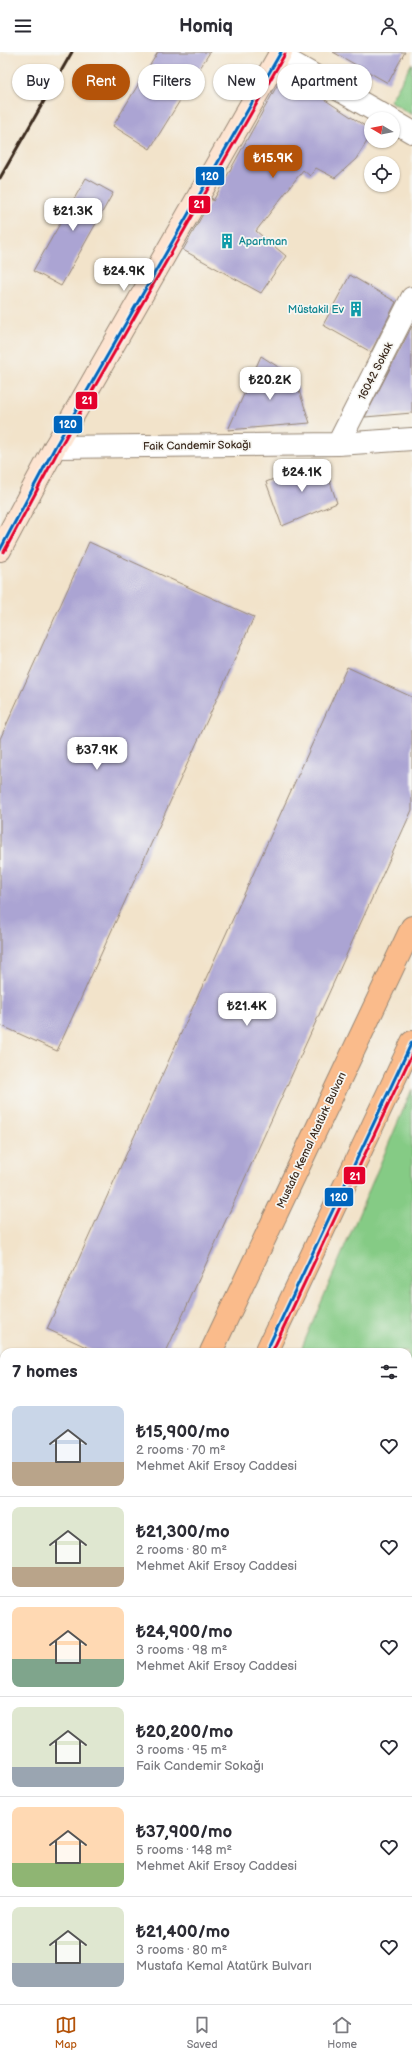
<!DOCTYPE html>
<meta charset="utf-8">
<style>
:root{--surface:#fff;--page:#f7f7f7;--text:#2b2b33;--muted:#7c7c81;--line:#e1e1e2;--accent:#b45309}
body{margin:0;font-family:"Balsamiq Sans",sans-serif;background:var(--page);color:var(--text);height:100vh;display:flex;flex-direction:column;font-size:15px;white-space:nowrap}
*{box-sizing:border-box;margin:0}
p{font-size:13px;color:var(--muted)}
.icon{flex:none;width:22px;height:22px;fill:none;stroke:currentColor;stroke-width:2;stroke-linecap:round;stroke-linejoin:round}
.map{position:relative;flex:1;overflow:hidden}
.side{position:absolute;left:0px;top:1296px;width:412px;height:656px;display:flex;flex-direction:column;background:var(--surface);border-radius:12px 12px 0 0;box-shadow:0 1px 3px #0004}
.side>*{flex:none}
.top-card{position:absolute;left:12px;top:12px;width:388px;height:36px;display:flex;gap:8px}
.needle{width:26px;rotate:280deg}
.controls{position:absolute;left:364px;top:60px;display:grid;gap:8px}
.controls a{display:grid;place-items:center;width:36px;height:36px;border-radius:50%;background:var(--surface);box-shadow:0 1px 3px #0004;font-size:20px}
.price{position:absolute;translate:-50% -34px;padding:0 9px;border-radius:8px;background:#fff;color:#222;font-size:13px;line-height:26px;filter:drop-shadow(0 1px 2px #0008)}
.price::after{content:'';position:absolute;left:50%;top:24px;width:12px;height:9px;margin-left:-6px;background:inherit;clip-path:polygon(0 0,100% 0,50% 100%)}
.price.selected{background:var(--accent);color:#fff}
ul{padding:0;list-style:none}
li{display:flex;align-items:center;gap:12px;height:100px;padding:0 12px}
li+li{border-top:1px solid var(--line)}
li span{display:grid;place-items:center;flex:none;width:112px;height:80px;border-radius:8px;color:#555}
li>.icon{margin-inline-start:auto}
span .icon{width:48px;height:48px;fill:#fffc;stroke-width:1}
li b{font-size:17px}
h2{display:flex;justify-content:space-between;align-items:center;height:48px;padding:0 12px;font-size:17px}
.chip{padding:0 14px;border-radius:18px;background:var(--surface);box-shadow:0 1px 3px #0004;font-size:14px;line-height:36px}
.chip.selected{background:var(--accent);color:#fff}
header{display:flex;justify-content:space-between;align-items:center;height:52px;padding:0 12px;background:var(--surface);font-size:18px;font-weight:800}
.tab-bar{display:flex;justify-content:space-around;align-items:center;height:56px;border-top:1px solid var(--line);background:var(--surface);font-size:11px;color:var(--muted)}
.tab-bar a{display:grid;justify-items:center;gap:2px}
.tab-bar .selected{color:var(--accent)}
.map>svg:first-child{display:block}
</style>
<header><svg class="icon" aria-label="menu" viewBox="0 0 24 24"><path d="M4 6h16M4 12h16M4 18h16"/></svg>Homiq<svg class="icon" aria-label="person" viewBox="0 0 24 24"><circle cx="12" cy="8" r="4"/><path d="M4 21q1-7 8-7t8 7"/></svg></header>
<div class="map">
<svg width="412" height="1952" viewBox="0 0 412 1952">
<rect width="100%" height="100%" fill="#f6f6f2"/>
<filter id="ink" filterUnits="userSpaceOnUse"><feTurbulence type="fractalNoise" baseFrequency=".025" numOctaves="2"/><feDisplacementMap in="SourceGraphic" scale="8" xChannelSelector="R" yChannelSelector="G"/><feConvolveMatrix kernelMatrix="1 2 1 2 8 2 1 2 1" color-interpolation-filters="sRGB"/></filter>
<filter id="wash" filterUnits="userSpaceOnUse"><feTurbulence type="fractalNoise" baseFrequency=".012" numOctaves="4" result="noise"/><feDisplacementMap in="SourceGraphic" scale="16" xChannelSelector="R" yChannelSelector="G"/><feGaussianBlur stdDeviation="0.9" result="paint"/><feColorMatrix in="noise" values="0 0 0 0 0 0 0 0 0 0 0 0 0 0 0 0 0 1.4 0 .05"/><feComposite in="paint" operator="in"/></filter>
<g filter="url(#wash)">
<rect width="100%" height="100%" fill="#f2e3ca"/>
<!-- green -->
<path fill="#85cb85" stroke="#607a52" d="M412 11V63L390 49Z
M412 1037V1572L408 1570V1300H300Z
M412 1621V1824L408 1825V1631Z
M0 1785 4 1786V1840L0 1842Z
M45 1948H97L98 1952H44Z"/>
<g id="blocks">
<!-- building -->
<path fill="#aba4d3" d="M158 0H210L150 97 113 74Z
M333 0H405L388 31Z
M284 21 371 78V83L356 107 335 126 316 116 310 124 303 118 256 179 286 204 261 241 183 198 212 146 213 149Z
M86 126 113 141 61 234 33 219Z
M350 223 396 250 371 300 323 273Z
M412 274V361L365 365Z
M261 304 280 316 284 326 297 333 310 371 228 378Z
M323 408 337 451 282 474 266 430Z
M89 490 254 565 57 999 0 973V687Z
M347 615 412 645V758L166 1300H97L47 1277Z"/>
</g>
</g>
<g filter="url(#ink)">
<use href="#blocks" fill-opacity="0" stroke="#968674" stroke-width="1"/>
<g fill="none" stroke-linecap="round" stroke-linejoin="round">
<!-- street casing -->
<g stroke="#968674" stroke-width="24">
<path id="street" d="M280 4 390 67
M393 69 412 80
M338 392 412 246
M55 395 338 392 412 387
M408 1836 412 1835"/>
</g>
<!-- secondary casing -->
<g stroke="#968674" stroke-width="24">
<path id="secondary" d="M0 498 55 395 281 0"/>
</g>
<!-- primary casing -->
<g stroke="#968674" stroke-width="24">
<path id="primary" d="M211 1300 412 875
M266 1300 412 990
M0 1725 4 1719
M0 1763 4 1764
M0 1866H4
M0 1929 4 1917"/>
</g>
<!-- street -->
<use href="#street" stroke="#fff" stroke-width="22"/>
<!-- secondary -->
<use href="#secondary" stroke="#fde4d1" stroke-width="22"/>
<!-- primary -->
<use href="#primary" stroke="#fabb8b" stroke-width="22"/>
<!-- rail -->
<path stroke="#3b2a1e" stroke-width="3" d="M0 126 72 0"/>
<!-- bus-1 casing -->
<g stroke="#f6f6f2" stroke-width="6">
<path id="bus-1" d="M0 498 55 395 281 0
M266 1300 412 990"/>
</g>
<!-- bus-2 casing -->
<g stroke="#f6f6f2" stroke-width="6">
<path id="bus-2" d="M4 500 59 397 285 2
M272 1300 412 1002"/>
</g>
<!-- bus-1 -->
<use href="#bus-1" stroke="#0065bd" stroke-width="3"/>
<!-- bus-2 -->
<use href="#bus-2" stroke="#e4002b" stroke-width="3"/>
</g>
</g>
<!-- icons -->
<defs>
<g id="building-bare" transform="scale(1.2)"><path d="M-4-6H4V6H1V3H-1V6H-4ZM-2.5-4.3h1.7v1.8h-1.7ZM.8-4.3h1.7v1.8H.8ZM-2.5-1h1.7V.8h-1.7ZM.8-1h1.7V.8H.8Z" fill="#0f9aa8" stroke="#f6f6f2" stroke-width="2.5" paint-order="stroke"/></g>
</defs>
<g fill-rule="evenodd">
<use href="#building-bare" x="227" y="189"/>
<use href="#building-bare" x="356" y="257"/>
</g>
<g text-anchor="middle" stroke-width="3.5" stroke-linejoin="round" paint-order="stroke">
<!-- culture labels -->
<g font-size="11" fill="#0d838f" stroke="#f6f6f2" text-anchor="start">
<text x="239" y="193">Apartman</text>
<text x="344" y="261" text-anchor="end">Müstakil Ev</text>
</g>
<!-- street labels -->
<g font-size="11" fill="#3b2a1e" stroke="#f6f6f2">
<text transform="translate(375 319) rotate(-63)" y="4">16042 Sokak</text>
<text transform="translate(197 393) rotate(-1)" y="4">Faik Candemir Sokağı</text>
<text transform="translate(311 1088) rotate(-65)" y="4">Mustafa Kemal Atatürk Bulvarı</text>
</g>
</g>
<g stroke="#f6f6f2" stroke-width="1.5">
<rect x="195" y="114" width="30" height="20" rx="4" fill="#0065bd"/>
<rect x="188" y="143" width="23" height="19" rx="4" fill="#e4002b"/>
<rect x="75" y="339" width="23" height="19" rx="4" fill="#e4002b"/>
<rect x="53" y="363" width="30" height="19" rx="4" fill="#0065bd"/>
<rect x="343" y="1114" width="23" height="19" rx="4" fill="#e4002b"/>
<rect x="324" y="1135" width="30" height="20" rx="4" fill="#0065bd"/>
</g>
<g font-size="11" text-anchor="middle" font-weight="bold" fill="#fff">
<text x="210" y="128">120</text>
<text x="199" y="156">21</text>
<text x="87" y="352">21</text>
<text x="68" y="376">120</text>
<text x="355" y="1128">21</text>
<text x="339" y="1149">120</text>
</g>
</svg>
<div class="controls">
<a><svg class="needle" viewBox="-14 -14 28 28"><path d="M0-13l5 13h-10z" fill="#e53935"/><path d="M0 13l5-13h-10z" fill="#7c7c81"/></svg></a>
<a><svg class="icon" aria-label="locate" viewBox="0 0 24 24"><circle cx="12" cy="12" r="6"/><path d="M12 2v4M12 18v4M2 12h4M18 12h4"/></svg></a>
</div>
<b class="price selected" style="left:273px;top:127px">₺15.9K</b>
<b class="price" style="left:73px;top:180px">₺21.3K</b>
<b class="price" style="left:124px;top:240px">₺24.9K</b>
<b class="price" style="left:270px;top:349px">₺20.2K</b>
<b class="price" style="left:302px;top:441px">₺24.1K</b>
<b class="price" style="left:97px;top:719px">₺37.9K</b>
<b class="price" style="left:247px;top:975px">₺21.4K</b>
<div class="top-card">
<a class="chip">Buy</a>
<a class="chip selected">Rent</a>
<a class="chip">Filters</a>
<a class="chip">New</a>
<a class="chip">Apartment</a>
</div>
<section class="side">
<h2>7 homes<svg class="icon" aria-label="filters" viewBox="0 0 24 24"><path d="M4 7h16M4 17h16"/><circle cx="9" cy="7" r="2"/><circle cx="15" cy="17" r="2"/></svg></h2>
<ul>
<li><span style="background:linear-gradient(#c9d6e8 70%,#b9a48a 0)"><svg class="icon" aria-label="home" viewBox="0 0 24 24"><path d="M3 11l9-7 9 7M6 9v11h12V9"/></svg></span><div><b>₺15,900/mo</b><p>2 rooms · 70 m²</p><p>Mehmet Akif Ersoy Caddesi</p></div><svg class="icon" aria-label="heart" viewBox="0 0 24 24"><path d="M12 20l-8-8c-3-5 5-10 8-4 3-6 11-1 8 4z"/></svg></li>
<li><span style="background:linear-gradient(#dfe7d0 75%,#b9a48a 0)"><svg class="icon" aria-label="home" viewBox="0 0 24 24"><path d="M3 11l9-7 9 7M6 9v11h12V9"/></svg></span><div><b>₺21,300/mo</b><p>2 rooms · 80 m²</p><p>Mehmet Akif Ersoy Caddesi</p></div><svg class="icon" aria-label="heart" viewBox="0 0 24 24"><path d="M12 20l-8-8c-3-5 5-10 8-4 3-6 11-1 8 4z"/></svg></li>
<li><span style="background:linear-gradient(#ffd9b3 65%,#7fa58c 0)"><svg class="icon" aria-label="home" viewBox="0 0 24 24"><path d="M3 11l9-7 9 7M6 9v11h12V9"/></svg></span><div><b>₺24,900/mo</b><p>3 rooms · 98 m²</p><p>Mehmet Akif Ersoy Caddesi</p></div><svg class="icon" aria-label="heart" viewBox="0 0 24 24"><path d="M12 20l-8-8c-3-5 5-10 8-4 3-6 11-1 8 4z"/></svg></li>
<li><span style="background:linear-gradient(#dfe7d0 75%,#9aa5b1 0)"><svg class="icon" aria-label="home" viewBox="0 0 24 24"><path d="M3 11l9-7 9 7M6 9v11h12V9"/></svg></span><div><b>₺20,200/mo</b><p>3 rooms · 95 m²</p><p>Faik Candemir Sokağı</p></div><svg class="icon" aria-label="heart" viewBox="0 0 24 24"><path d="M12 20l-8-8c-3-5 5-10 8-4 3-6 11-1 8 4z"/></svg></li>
<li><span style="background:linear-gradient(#ffd9b3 70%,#8fb573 0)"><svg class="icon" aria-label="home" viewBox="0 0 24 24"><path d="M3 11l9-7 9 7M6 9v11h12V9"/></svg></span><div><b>₺37,900/mo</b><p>5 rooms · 148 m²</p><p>Mehmet Akif Ersoy Caddesi</p></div><svg class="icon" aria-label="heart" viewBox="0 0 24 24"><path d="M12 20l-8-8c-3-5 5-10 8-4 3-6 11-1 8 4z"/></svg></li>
<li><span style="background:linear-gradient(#dfe7d0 70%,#9aa5b1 0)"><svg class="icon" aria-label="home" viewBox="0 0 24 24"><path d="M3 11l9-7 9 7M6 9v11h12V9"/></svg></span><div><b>₺21,400/mo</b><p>3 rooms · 80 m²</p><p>Mustafa Kemal Atatürk Bulvarı</p></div><svg class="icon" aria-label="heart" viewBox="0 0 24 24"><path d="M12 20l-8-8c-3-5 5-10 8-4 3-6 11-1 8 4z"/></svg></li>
</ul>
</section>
</div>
<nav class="tab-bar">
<a class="selected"><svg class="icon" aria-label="map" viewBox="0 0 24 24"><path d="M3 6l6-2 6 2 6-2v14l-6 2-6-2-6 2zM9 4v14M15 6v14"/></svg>Map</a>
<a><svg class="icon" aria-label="saved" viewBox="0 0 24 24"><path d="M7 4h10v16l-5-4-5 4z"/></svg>Saved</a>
<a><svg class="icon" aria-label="home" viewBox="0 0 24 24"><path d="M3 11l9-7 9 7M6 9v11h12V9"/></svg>Home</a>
</nav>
